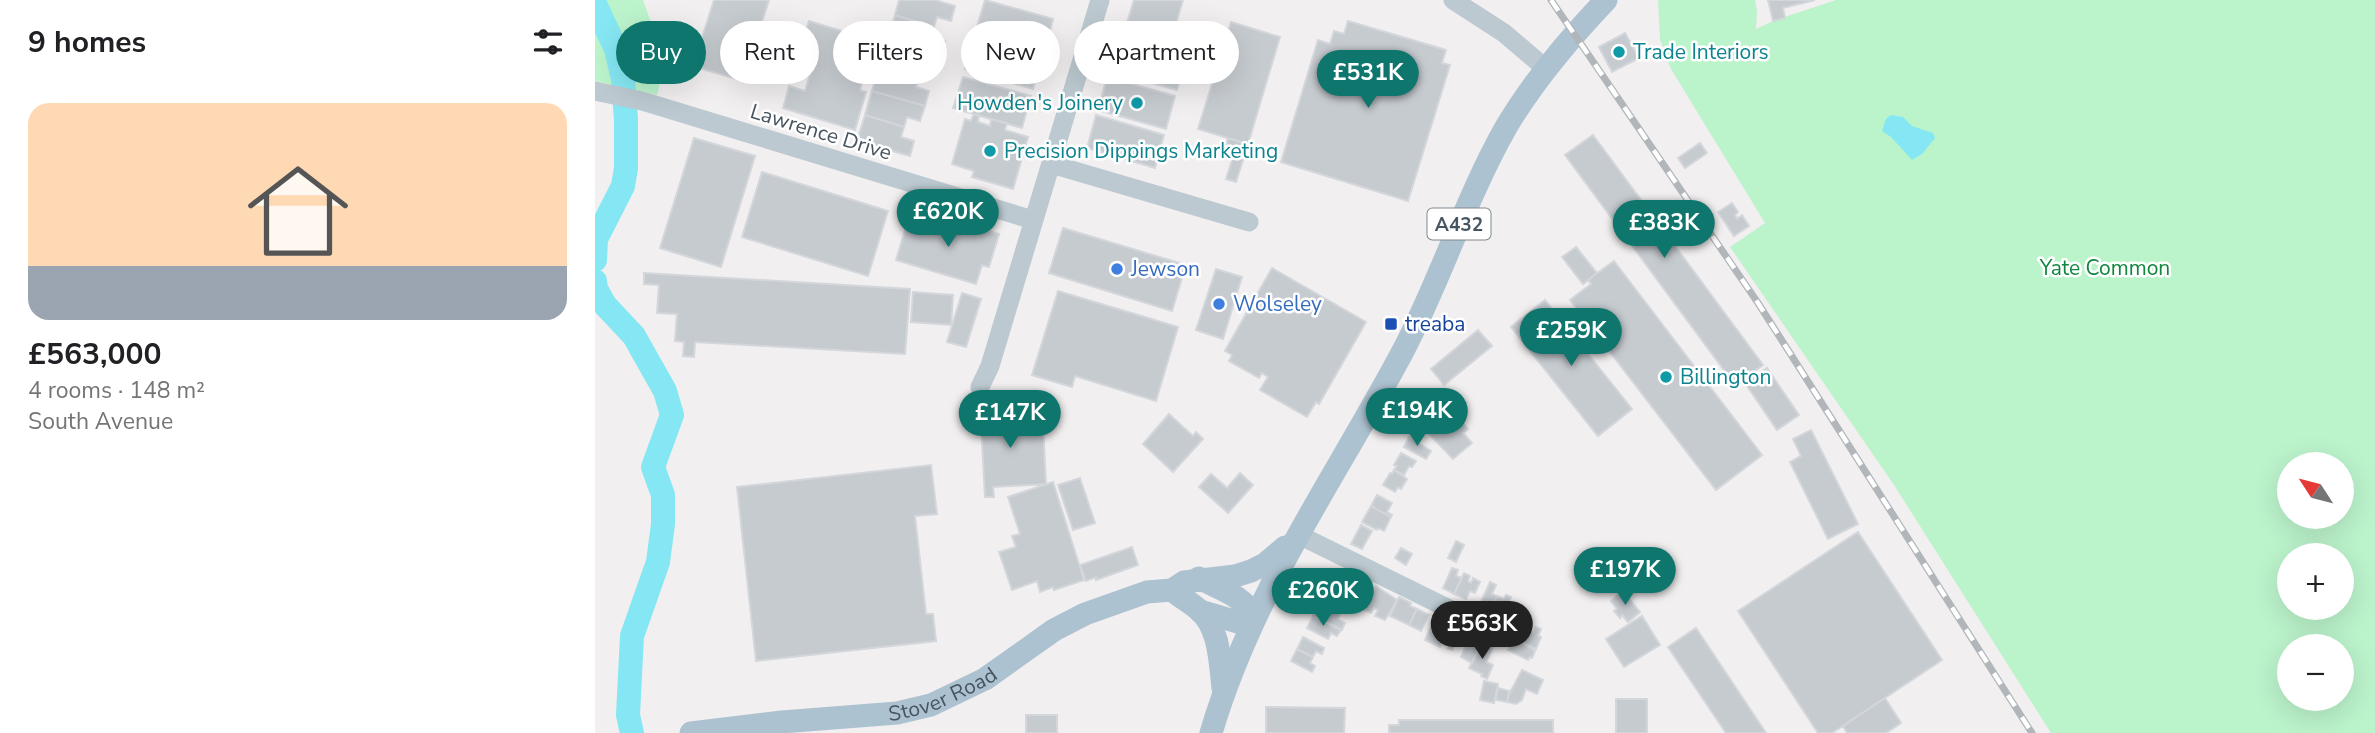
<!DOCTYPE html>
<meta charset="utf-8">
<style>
:root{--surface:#fff;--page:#f6f6f6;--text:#202124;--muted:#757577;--line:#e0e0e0;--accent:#0f766e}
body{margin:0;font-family:"Nunito Sans",sans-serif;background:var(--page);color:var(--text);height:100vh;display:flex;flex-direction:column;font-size:26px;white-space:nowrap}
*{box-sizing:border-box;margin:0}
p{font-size:23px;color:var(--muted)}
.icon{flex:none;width:38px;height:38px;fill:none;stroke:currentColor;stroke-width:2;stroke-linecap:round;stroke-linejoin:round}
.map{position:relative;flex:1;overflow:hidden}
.side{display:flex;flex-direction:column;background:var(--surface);width:595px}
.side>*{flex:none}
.banner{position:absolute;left:21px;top:21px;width:665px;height:63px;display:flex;gap:14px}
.needle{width:46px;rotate:306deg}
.tools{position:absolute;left:1682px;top:452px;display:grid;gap:14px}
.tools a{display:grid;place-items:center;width:77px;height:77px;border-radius:50%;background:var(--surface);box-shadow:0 7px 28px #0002;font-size:35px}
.price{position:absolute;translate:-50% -60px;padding:0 16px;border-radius:24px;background:var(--accent);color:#fff;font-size:23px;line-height:46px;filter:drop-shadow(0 2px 4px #0008)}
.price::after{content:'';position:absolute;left:50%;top:42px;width:21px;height:16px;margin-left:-10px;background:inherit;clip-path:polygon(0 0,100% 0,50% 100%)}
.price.active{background:#222;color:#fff}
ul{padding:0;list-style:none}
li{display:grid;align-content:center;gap:14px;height:371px;padding:0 28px}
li+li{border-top:2px solid var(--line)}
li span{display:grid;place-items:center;height:217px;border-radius:21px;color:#555}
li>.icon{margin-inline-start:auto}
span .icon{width:126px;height:126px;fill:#fffc;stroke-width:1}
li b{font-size:30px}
h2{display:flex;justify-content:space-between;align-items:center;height:84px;padding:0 28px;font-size:30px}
.pill{padding:0 24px;border-radius:32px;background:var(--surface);box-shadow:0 7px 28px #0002;font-size:24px;line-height:63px}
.pill.active{background:var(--accent);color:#fff}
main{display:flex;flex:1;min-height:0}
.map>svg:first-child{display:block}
</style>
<main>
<section class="side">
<h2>9 homes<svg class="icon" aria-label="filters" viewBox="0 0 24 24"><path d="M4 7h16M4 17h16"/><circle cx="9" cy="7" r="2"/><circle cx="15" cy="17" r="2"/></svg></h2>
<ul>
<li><span style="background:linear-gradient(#ffd9b3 75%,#9aa5b1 0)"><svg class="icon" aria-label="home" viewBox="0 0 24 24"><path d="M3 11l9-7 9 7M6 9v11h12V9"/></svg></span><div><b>£563,000</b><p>4 rooms · 148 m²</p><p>South Avenue</p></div></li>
</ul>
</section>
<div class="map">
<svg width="1780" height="733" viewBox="0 0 1780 733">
<rect width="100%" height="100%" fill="#f2eff0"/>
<!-- green -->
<path fill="#bbf3cb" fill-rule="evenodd" d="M0 0H48L70 62 62 95 0 81Z
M1063 0H1160L1162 12 1161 29 1178 21 1241 0H1780V733H1456L1299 485 1135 247 1170 223 1076 69 1065 39ZM1694 464H1746V516H1694ZM1694 555H1746V607H1694ZM1694 646H1746V698H1694Z"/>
<!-- water -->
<path fill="#85e7f3" d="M1296 115 1308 117 1317 126 1338 133 1340 138 1327 154 1317 160 1296 137 1287 131 1291 119Z"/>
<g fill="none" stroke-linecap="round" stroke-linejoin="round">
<!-- river -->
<path stroke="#85e7f3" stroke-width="24" d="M0 4 21 49 28 79 31 120V168L28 186 1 239 0 260
M0 281 1 289 10 305 39 336 70 391 77 415 58 467 68 495V524L63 562 37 636 33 715 37 733"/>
</g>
<!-- building -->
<path fill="#c6cbd0" stroke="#d3d6db" stroke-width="2" d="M119 0H174L148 81 98 66Z
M304 0H340L360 6 356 21 342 17 339 27 300 15Z
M390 0 458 19 450 50 381 30Z
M539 0H588L576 40 531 26Z
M1173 0H1220L1188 8 1190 18 1178 21Z
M300 15 339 27 336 37 350 41 345 56 292 41Z
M214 21 279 41 265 90 271 92 260 130 188 108 194 86 210 91 218 64 202 59Z
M753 21 851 50 847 63 855 65 813 201 686 162 723 40 735 44 739 31 749 34Z
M636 22 685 37 653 144 603 129Z
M1030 33 1044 58 1017 72 1004 47Z
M379 38 447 58 438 89 370 69Z
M524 38 592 58 582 90 514 71Z
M292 41 345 56 340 72 327 68 324 77 285 65Z
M285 65 324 77 321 87 334 91 330 106 277 91Z
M518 72 543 79 541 85 516 78Z
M368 77 436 96 427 128 358 108Z
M512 77 580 96 571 129 503 110Z
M277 91 330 106 325 121 312 117 309 127 270 115Z
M379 114 384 115 383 122 395 126 396 119 412 123 410 130 433 137 418 189 377 177 379 171 357 164 370 119 376 121Z
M270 115 309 127 306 137 319 141 315 156 262 141Z
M501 115 569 135 560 168 492 148Z
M998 135 1168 365 1140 385 970 155Z
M99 138 160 156 126 267 65 248Z
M633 138 653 144 641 182 631 179 637 160 627 157Z
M1105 143 1112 153 1090 168 1083 158Z
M167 172 293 211 273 276 147 237Z
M1137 203 1143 212 1140 215 1142 219 1147 215 1154 226 1139 236 1123 212Z
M314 217 368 233 371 224 404 234 394 267 387 265 381 284 301 260Z
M468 228 591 265 577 311 454 273Z
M981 247 1002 273 988 284 967 257Z
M1019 261 1167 455 1121 490 975 300 996 284 993 280Z
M677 268 771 322 724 404 721 402 712 417 665 390 673 377 667 373 664 378 634 361 637 355 630 351Z
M621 269 647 277 628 339 601 330Z
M49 273 315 289 310 354 100 342 99 357 88 356 89 342 80 341 82 314 62 313 64 285 49 284Z
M463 291 583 327 561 401 480 376 477 387 437 375Z
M318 292 358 295 356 325 316 322Z
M367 293 386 299 371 347 352 342Z
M950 300 1037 409 1003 436 916 327Z
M883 330 897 346 849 385 836 369Z
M1172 368 1204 415 1182 430 1150 383Z
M840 389 873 429 868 433 877 443 858 459 833 433 820 426Z
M417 402 418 427 448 425 451 484 398 487 399 497H390L385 404Z
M574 414 598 436 601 432 608 439 578 472 548 444Z
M1216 430 1263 524 1233 539 1195 462 1206 456 1198 439Z
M814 437 836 451 831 459 809 447Z
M806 453 821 461 817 467 814 466 809 475 799 470 802 466 799 465Z
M336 465 342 514 320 516 331 614H338L341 641 161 661 142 487Z
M799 470 812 479 806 489 803 487 800 492 788 485 795 473 797 474Z
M645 473 658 485 633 513 604 487 616 474 632 488Z
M485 478 500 523 478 530 463 485Z
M458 482 489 580 459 590 458 587 445 592 442 581 417 590 404 552 421 547 417 536 425 534 413 497Z
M782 495 797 503 792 512 797 515 796 517 776 506Z
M776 506 796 517 789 531 783 528 782 530 767 522Z
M766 525 777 531 767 549 756 544Z
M1263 532 1347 660 1237 733H1223L1143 611Z
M861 541 869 545 861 562 853 558Z
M537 547 543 565 501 580V577L491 581 485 565Z
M806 548 817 554 811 565 800 558Z
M857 568 863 570 861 576 867 578 859 594 848 588Z
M741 571 757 579 752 590 735 582Z
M869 573 875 576 873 581 876 583 878 578 885 582 880 593 875 591 871 599 859 594Z
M735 582 752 590 746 601 729 593Z
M895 582 901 585 897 594 902 596 895 612 884 606Z
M781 586 802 600 790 620 780 616 783 610 779 608 776 613 769 610Z
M1028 591 1045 612 1033 622 1027 615 1025 618 1019 611 1022 609 1016 601Z
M911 595 916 597 907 617 895 612 902 596 909 599Z
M804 597 816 603 815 606 822 609 814 625 795 616Z
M724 604 745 614 743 619 750 623 747 630 718 616Z
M822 609 834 615 826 631 814 625Z
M718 616 746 630 742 636 736 633 733 639 712 628Z
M1047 616 1065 645 1029 667 1011 639Z
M839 621 855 626 845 647 830 640Z
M855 626 866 632 857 650 853 648 855 645 847 641Z
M924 627 938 633 941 627 946 629 943 636 946 637 941 649 919 638Z
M1101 628 1171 733H1131L1073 647Z
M875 636 887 642 877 663 866 657Z
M708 637 729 648 727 654 721 651 718 657 702 649Z
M919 638 940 651 937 658 935 657 933 660 913 650Z
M887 642 898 647 891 662 898 665 892 679 886 676 887 674 874 668Z
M702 649 718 657 715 663 720 666 717 672 696 661Z
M927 670 948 680 942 694 931 689 927 700 921 704 912 702 914 694Z
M889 681 903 684 899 703 885 700Z
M903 688 914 691 912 702 901 700Z
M1290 698 1306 723 1291 733H1252L1248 726Z
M1021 699H1052V733H1021Z
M671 707 750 708 749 733H671Z
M431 715H462V733H431Z
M804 720H958V733H794V725H804Z"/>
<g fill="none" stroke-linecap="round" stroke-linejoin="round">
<!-- minor -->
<path stroke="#bcc9d0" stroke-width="19" d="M858 0 909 33 950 68
M0 91 47 101 438 220
M456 164 654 222
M385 387 395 366 505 0
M702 534 901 632"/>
<!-- major -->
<g stroke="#adc2d0" stroke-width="23">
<path d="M604 578C624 589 650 596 659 617"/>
<path d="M577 590C585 597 595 602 604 610 625 628 625 663 628 688"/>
<path d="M605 611 646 623 659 617"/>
<path id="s1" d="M96 733 187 722 302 713 336 705 390 679 459 630 490 614 552 592 577 590 589 582 640 576 656 571 670 564 690 547"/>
<path d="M616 733C658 591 740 479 808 351 846 279 870 200 910 129 938 81 973 40 1011 0"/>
</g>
<!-- rail casing -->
<g stroke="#b1b6ba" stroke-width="7">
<path id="rail" d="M956 0 1163 303 1437 733"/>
</g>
<!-- rail -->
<use href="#rail" stroke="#fff" stroke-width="4.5" stroke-dasharray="13" stroke-linecap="butt"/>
</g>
<!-- markers -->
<g fill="#0f9aa8" stroke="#fff" stroke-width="2.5">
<circle cx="1024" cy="52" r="7"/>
<circle cx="542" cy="103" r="7"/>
<circle cx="395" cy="151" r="7"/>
<circle cx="1071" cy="377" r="7"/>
</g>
<g fill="#3f7fe0" stroke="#fff" stroke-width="2.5">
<circle cx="522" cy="269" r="7"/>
<circle cx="624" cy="304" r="7"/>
</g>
<rect fill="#1a4fb4" stroke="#fff" stroke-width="2.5" x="789" y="317" width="14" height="14" rx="3.5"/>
<g text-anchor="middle" stroke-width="5" stroke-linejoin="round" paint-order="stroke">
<!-- shield labels -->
<rect fill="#fff" stroke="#7e888f" stroke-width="2" x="832.5" y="208.5" width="63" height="31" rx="5"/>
<g font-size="19" font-weight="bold" fill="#46555f">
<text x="864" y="231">A432</text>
</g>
<!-- culture labels -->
<g font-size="21" fill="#0d838f" stroke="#fff" text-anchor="start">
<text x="1038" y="59">Trade Interiors</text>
<text x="528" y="110" text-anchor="end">Howden's Joinery</text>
<text x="409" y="158">Precision Dippings Marketing</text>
<text x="1085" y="384">Billington</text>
</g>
<!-- street labels -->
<g font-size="21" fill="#46555f" stroke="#fff">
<text transform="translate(226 132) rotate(17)" y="7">Lawrence Drive</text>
<text dy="7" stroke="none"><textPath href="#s1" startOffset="256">Stover Road</textPath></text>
</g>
<!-- park labels -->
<g font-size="21" fill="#10863f" stroke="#fff">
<text x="1510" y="275">Yate Common</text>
</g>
<!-- shop labels -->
<g font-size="21" fill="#366cbe" stroke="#fff" text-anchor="start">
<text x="536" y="276">Jewson</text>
<text x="638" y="311">Wolseley</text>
</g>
<!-- transit labels -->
<g font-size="21" fill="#164399" stroke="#fff" text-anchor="start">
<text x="810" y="331">treaba</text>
</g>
</g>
</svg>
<div class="tools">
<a><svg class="needle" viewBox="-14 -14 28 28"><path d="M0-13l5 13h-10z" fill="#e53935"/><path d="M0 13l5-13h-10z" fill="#757577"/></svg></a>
<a>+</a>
<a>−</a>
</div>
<b class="price" style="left:773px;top:110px">£531K</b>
<b class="price" style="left:353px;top:249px">£620K</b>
<b class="price" style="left:1069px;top:260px">£383K</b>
<b class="price" style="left:976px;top:368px">£259K</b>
<b class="price" style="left:822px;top:448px">£194K</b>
<b class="price" style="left:415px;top:450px">£147K</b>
<b class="price" style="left:1030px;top:607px">£197K</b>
<b class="price" style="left:728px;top:628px">£260K</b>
<b class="price active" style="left:887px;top:661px">£563K</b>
<div class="banner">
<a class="pill active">Buy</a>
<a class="pill">Rent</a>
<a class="pill">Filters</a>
<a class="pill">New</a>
<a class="pill">Apartment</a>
</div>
</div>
</main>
